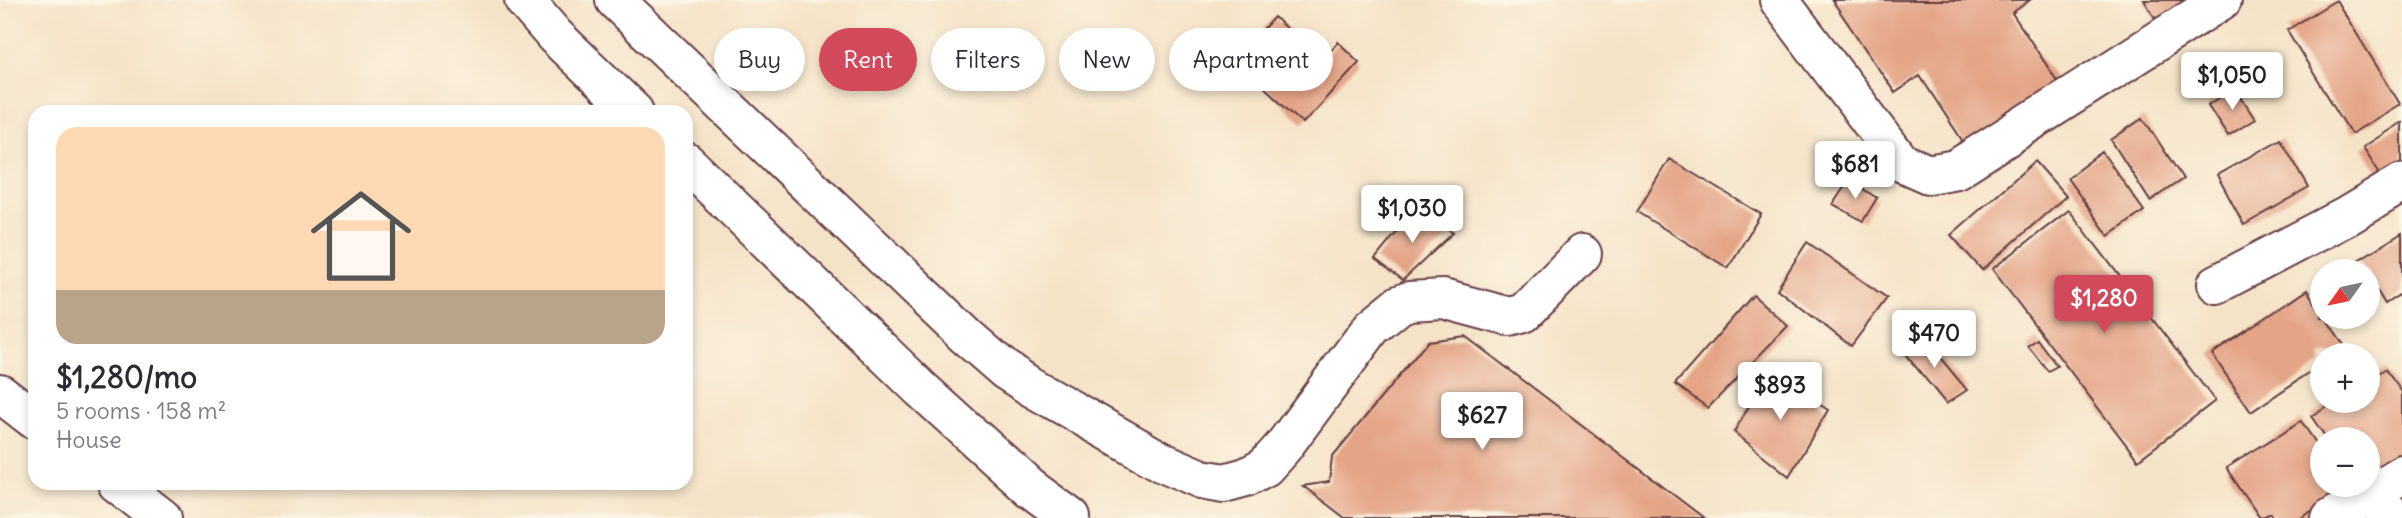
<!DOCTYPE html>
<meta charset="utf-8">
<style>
:root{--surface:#fff;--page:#f2f2f3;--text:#2b2b33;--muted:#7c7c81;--line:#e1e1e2;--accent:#d1495b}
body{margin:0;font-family:Delius,sans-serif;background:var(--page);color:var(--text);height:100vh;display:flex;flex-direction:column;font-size:26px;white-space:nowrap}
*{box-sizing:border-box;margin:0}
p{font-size:23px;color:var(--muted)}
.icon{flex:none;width:38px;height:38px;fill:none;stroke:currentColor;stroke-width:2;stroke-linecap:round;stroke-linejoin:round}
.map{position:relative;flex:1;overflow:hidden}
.sheet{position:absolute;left:28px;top:105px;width:665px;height:385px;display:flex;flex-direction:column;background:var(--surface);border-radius:21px;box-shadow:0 4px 10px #0003}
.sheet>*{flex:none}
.top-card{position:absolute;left:714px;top:28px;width:665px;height:63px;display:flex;gap:14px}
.needle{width:46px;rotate:237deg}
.controls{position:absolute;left:2310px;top:259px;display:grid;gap:14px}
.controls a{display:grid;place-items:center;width:70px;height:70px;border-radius:50%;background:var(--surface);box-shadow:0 4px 10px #0003;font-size:35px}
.price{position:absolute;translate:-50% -60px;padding:0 16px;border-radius:7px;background:#fff;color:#222;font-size:23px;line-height:46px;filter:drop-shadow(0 2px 4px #0008)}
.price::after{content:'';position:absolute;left:50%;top:42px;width:21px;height:16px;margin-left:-10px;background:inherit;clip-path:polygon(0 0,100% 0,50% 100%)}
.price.active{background:var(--accent);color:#fff}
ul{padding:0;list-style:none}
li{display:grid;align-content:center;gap:14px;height:371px;padding:0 28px}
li+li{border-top:2px solid var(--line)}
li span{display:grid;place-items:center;height:217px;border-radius:21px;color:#555}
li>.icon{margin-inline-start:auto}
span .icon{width:126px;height:126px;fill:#fffc;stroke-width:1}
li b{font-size:30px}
.pill{padding:0 24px;border-radius:32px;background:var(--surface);box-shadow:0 4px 10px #0003;font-size:24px;line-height:63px}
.pill.active{background:var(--accent);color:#fff}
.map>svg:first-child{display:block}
</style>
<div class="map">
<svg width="2402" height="518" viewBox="0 0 2402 518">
<rect width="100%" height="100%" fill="#fcf5e5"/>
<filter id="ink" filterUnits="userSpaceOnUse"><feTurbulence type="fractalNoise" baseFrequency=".0143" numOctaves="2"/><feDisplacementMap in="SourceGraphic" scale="14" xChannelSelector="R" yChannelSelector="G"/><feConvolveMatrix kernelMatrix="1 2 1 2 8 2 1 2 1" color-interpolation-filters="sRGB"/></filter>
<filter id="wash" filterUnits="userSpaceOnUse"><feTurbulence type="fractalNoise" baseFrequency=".00686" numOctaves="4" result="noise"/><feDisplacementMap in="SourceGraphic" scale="28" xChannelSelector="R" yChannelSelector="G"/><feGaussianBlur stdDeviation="1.57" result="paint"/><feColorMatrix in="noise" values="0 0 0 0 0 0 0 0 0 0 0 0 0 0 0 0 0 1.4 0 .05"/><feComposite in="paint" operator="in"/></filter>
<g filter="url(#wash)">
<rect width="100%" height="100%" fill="#f5e3c8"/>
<g id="blocks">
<!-- building -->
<path fill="#e4a587" d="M1832 0H2030L2012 13 2063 90 1969 151 1920 76 1895 93Z
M2144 0H2190L2157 21Z
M2336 0 2400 104 2351 134 2287 30Z
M1274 17 1321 61 1338 42 1359 62 1303 123 1235 60Z
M2235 88 2255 119 2228 136 2208 105Z
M2143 118 2183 179 2150 201 2111 140Z
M2402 122V162L2381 175 2363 147Z
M2281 139 2309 188 2244 225 2217 175Z
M2102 152 2144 211 2109 236 2067 178Z
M1669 159 1761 214 1728 268 1637 212Z
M2035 161 2066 196 1982 270 1951 235Z
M1849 180 1877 198 1863 221 1833 204Z
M1415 210 1453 233 1403 280 1375 259Z
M2069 210 2215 401 2138 460 1992 269Z
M2402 233V293L2385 304 2368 276V271H2365L2358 260Z
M1807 242 1887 298 1851 346 1777 289Z
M2307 290 2322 313V317H2325L2346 348 2336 355H2322V364L2251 412 2212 354Z
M1753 295 1788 326 1708 408 1675 384Z
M1465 336 1704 518H1345L1303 486 1329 482 1332 457 1428 341Z
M1922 336 1967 390 1946 404 1901 349Z
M2037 339 2057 366 2048 371 2028 346Z
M2385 369 2402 392V454L2368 475V439H2327L2311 416 2335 401H2368V380Z
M1769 371 1828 410 1789 476 1734 432Z
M2301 421 2322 452V485H2333L2340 493 2298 518H2274L2271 513 2260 518 2226 468Z"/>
</g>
</g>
<g filter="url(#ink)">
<use href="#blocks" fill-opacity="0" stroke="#643c43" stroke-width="2"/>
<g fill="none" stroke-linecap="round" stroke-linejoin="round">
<!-- minor casing -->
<g stroke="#643c43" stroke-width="42">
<path id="minor" d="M524 0 555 36 634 112
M615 0 966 336 1005 370 1033 388 1165 463 1202 479 1224 483 1246 477 1265 467 1283 447 1372 327 1399 305 1409 301 1443 299 1510 317 1524 313 1582 254
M1779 0 1901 162 1928 174 1956 169 2222 0
M686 162 921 389 1030 488 1071 518
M2217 284 2347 216 2402 183
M0 393 35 420
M117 483 162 518
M2366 496 2397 518
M2331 518 2402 474"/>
</g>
<!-- minor -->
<use href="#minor" stroke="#fff" stroke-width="38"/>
</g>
</g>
</svg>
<div class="controls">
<a><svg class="needle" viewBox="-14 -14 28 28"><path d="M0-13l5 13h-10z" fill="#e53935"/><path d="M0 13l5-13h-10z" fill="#7c7c81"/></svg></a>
<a>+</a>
<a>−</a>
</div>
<b class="price" style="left:2232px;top:112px">$1,050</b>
<b class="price" style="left:1855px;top:201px">$681</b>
<b class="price" style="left:1412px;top:245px">$1,030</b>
<b class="price active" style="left:2104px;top:335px">$1,280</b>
<b class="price" style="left:1934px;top:370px">$470</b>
<b class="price" style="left:1780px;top:422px">$893</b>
<b class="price" style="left:1482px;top:452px">$627</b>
<div class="top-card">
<a class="pill">Buy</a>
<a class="pill active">Rent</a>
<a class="pill">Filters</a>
<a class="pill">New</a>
<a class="pill">Apartment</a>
</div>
<section class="sheet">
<ul>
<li><span style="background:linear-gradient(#ffd9b3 75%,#b9a48a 0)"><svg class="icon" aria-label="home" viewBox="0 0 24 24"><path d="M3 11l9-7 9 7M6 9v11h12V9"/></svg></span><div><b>$1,280/mo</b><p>5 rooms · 158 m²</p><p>House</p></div></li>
</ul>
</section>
</div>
